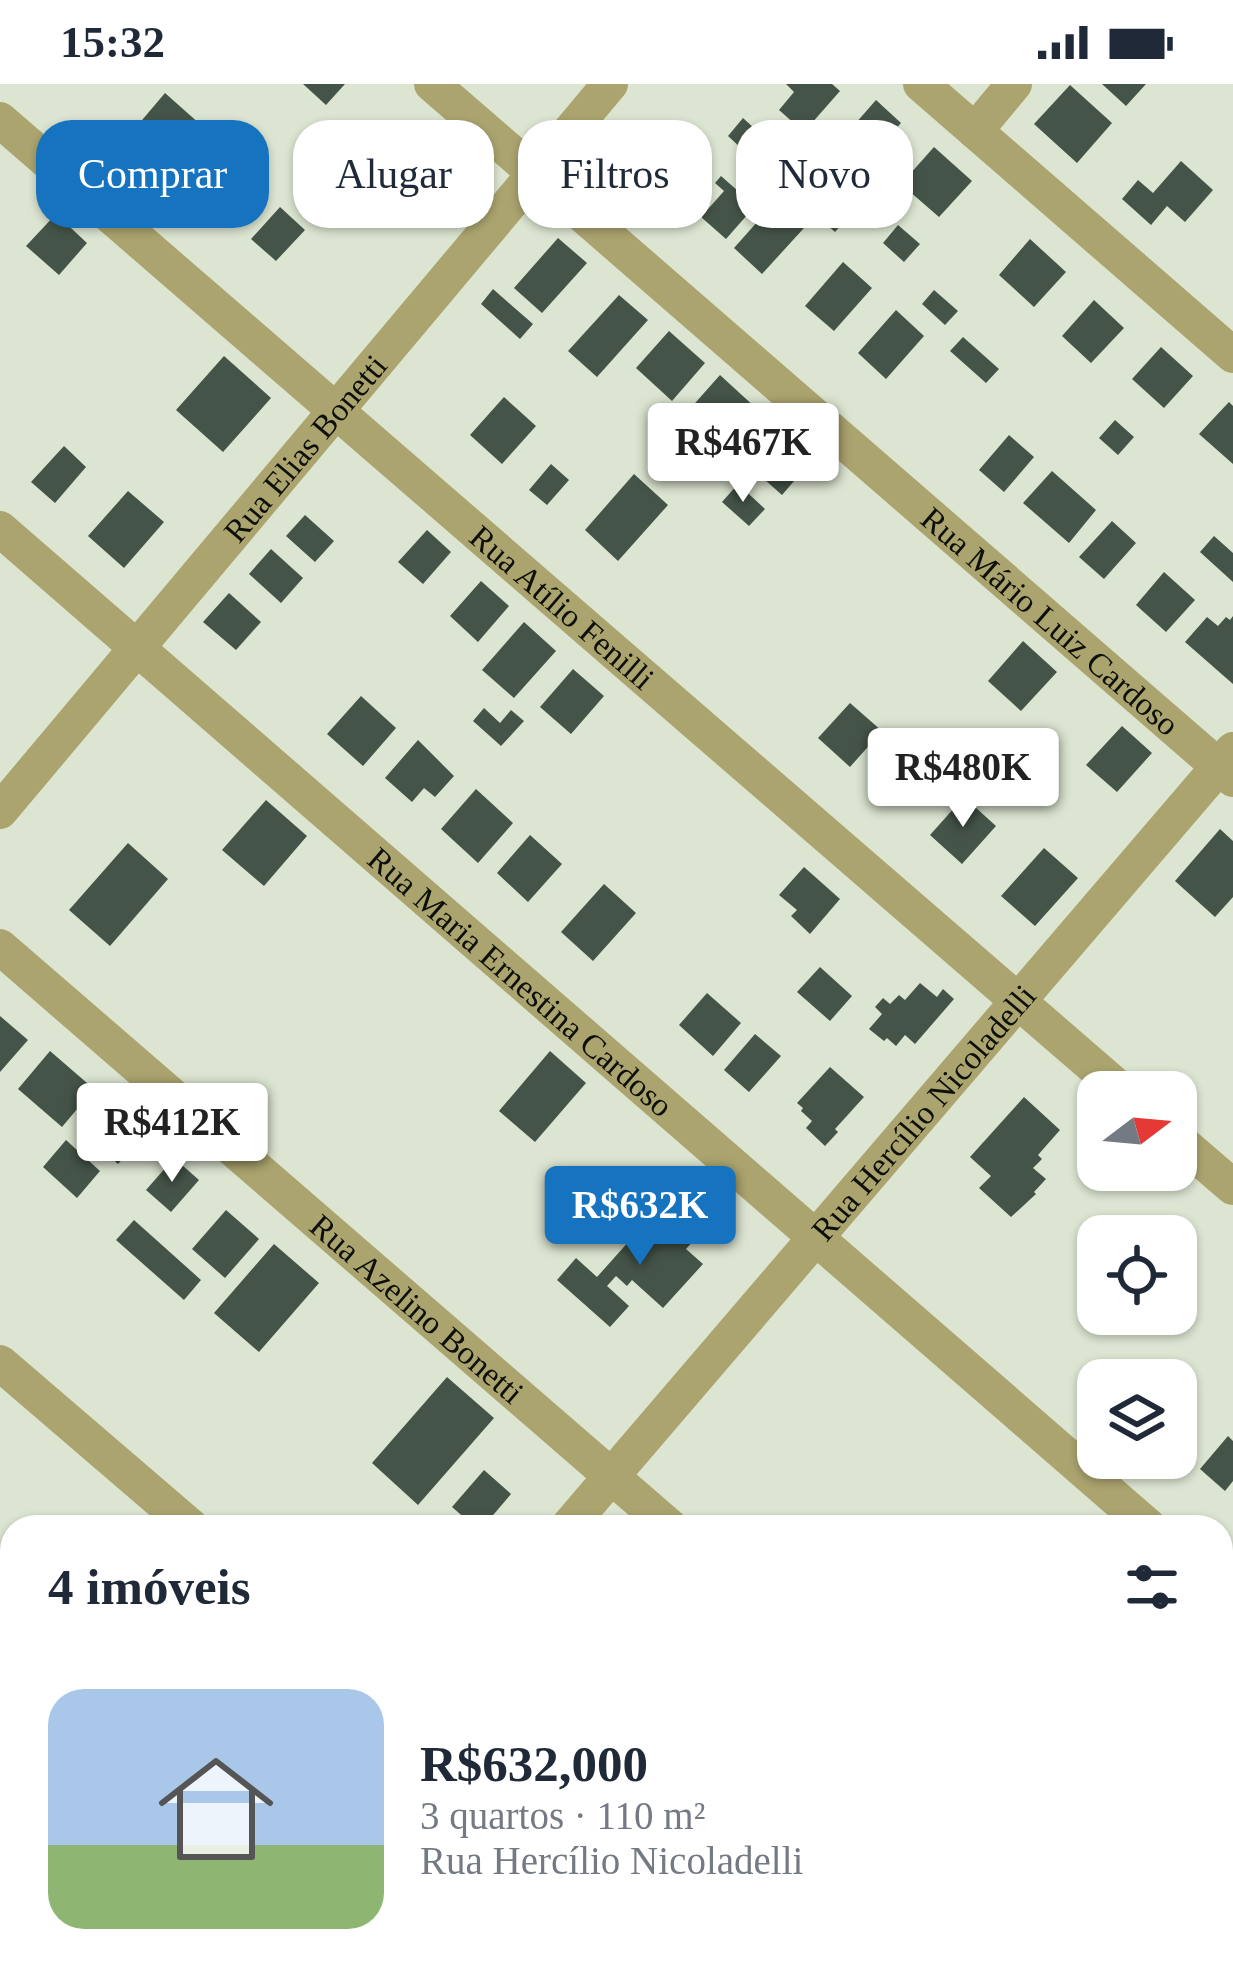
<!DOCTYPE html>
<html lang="pt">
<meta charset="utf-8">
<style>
:root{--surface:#fff;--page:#f6f6f7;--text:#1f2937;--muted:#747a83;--line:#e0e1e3;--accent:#1673bf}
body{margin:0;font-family:Georgia,serif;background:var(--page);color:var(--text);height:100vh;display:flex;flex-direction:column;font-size:45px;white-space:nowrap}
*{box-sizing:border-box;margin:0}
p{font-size:39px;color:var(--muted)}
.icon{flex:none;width:66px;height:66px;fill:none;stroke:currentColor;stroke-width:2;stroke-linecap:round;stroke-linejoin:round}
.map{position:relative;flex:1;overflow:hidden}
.details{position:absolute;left:0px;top:1431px;width:1233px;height:468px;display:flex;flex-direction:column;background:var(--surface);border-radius:36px 36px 0 0;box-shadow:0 3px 9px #0004}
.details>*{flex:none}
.guide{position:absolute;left:36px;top:36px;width:1161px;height:108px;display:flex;gap:24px}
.needle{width:78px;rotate:74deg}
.fabs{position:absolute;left:1077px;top:987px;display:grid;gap:24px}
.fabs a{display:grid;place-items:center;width:120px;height:120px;border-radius:24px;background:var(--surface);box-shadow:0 3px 9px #0004;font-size:60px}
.price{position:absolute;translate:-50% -102px;padding:0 27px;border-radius:12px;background:#fff;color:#222;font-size:39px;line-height:78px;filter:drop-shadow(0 3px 6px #0008)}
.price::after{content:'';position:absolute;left:50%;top:72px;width:36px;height:27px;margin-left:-18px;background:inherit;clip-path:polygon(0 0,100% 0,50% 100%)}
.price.active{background:var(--accent);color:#fff}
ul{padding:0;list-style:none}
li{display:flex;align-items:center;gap:36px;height:300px;padding:0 48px}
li+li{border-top:3px solid var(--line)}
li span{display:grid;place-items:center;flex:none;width:336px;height:240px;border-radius:36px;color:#555}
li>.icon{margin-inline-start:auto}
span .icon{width:144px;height:144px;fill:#fffc;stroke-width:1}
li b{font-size:51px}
h2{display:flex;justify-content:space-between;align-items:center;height:144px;padding:0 48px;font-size:51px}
.pill{padding:0 42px;border-radius:36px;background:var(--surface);box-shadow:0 3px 9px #0004;font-size:42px;line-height:108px}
.pill.active{background:var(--accent);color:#fff}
.status{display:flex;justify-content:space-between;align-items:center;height:84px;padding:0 60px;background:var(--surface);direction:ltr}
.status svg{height:33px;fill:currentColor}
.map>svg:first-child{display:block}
</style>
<div class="status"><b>15:32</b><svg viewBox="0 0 49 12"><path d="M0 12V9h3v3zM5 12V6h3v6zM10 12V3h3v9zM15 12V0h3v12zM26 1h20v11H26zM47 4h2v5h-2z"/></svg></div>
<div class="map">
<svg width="1233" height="1899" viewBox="0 0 1233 1899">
<rect width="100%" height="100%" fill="#dce5d1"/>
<!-- building -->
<path fill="#455448" d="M303 0H345L326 21Z
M786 0H832L840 7 804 48 779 26 794 8Z
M1102 0H1146L1126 22Z
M1070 1 1112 39 1077 79 1034 40Z
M165 9 201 41 173 73 137 42Z
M876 16 901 39 858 87 833 65Z
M743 34 768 57 753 75 728 52Z
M934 63 972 97 939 133 901 100Z
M1181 77 1213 106 1185 138 1167 122 1151 141 1122 115 1138 96 1153 109Z
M721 92 755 122 726 155 701 133 724 107 715 99Z
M820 103 851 130 835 148 804 121Z
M775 118 804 144 762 190 734 164Z
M280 123 305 146 276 177 251 155Z
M56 130 87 159 59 191 26 162Z
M898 141 920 160 904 178 883 159Z
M558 154 587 179 542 229 514 204Z
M1030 155 1066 188 1034 223 999 191Z
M843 178 872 204 834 247 805 222Z
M493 205 533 240 520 255 481 220Z
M934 206 958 227 945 241 922 220Z
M619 211 648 236 597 293 568 267Z
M1094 216 1124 244 1091 279 1062 252Z
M896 226 924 252 886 295 858 269Z
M669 247 705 279 672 317 636 284Z
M963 253 999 285 986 299 950 267Z
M1161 263 1193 292 1164 324 1132 295Z
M224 272 271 314 223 368 176 326Z
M720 291 757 325 725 361 688 327Z
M504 313 536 342 502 380 470 351Z
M1229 318 1233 322V380L1199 350Z
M1115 336 1134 353 1118 371 1099 354Z
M779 345 813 375 782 411 747 380Z
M1009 351 1034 373 1004 408 979 386Z
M64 362 86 383 55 419 31 398Z
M551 380 569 396 547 421 529 406Z
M1052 387 1096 426 1069 459 1023 419Z
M634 390 668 421 618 477 585 446Z
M738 400 765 425 749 442 722 418Z
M128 407 164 438 124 484 88 452Z
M305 431 334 457 315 478 286 452Z
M1112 437 1136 459 1104 495 1079 473Z
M427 446 451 468 423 500 398 478Z
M1214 452 1233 469V498L1200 468Z
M271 465 303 494 281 519 249 490Z
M1164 488 1195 516 1166 548 1136 521Z
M481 497 509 522 478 558 450 532Z
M229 509 261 538 236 566 203 538Z
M1233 532V600L1185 558 1207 533 1218 542 1226 533 1230 536Z
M524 538 556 567 514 614 482 586Z
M1023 557 1057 588 1021 627 988 597Z
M573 585 604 612 571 650 540 623Z
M361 612 396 644 363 682 327 650Z
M850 619 882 647 850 683 818 654Z
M484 624 500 639 511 626 524 637 501 662 473 637Z
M1122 642 1152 669 1117 708 1086 681Z
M418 656 454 692 435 713 424 704 412 718 385 694Z
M476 705 513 739 478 779 441 745Z
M964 713 996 742 962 780 930 751Z
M266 716 307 752 264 802 222 766Z
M1220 745 1233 757V813L1215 833 1175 797Z
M530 751 562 780 528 818 497 789Z
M128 759 168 795 110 862 69 826Z
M1044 764 1078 794 1035 842 1001 812Z
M804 783 840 815 810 850 791 832 797 826 779 811Z
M604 800 636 829 593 877 561 848Z
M820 883 852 912 830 937 797 908Z
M920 899 937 913 943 905 954 915 915 960 905 951 896 962 887 954 884 957 869 945 882 930 875 923 883 914 890 920 899 911 905 916Z
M707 909 741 939 713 972 679 941Z
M0 932 28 956 0 988Z
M755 950 781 972 749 1008 724 986Z
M50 967 94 1005 62 1043 18 1005Z
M550 967 586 999 535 1058 499 1027Z
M830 983 864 1013 835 1045 838 1048 825 1062 806 1044 812 1037 801 1027 803 1024 797 1019Z
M1024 1013 1060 1046 1038 1071 1042 1075 1033 1084 1046 1095 1034 1108 1036 1110 1011 1133 979 1104 991 1092 970 1073Z
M121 1026 146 1048 118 1080 93 1058Z
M66 1056 100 1087 77 1114 43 1083Z
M174 1074 199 1096 171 1128 146 1106Z
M672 1121 702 1147 686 1165 703 1180 663 1224 632 1196 627 1202 616 1192 607 1202 629 1222 610 1243 557 1196 576 1174 597 1193 631 1155 636 1160Z
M226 1126 259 1155 225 1194 192 1165Z
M134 1136 201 1196 184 1216 116 1156Z
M274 1160 319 1199 259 1268 214 1229Z
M447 1293 494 1334 418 1421 372 1379Z
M1228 1352 1233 1357V1397L1225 1407 1200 1385Z
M484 1386 511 1410 483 1443H475L452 1423Z"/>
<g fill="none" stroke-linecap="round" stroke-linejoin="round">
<!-- minor -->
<g stroke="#aba46f" stroke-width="36">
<path id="s1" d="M432 0 1233 695"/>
<path d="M921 0 1233 271"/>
<path id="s2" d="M0 36 1123 1008"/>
<path d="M975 47 1014 0"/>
<path id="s3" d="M0 445 1149 1443"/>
<path id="s4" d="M0 727 610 0"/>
<path id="s5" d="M0 863 670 1443"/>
<path d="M1176 1054 1233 1103"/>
<path d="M0 1279 191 1443"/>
<path id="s6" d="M568 1443 1233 666"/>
<path d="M1221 1506 1233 1516"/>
<path d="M0 1692 12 1702"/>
<path d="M707 1887 721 1899"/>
<path d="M1186 1887 1200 1899"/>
<path d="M177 1899 188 1887"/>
</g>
</g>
<g text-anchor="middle" stroke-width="12" stroke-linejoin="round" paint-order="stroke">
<!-- street labels -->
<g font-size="33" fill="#0d1009" stroke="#dce5d1">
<text dy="12" stroke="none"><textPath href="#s4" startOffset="474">Rua Elias Bonetti</textPath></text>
<text dy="12" stroke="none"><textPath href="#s2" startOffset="744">Rua Atílio Fenilli</textPath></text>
<text dy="12" stroke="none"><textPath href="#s1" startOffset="819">Rua Mário Luiz Cardoso</textPath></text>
<text dy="12" stroke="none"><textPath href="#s3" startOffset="690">Rua Maria Ernestina Cardoso</textPath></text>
<text dy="12" stroke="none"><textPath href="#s6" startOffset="546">Rua Hercílio Nicoladelli</textPath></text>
<text dy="12" stroke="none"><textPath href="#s5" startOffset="552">Rua Azelino Bonetti</textPath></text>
</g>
</g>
</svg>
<div class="fabs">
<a><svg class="needle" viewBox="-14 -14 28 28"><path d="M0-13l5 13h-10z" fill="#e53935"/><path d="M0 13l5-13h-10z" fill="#747a83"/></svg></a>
<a><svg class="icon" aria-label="locate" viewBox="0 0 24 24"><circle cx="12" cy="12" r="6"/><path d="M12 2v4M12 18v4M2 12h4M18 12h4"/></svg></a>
<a><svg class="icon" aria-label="layers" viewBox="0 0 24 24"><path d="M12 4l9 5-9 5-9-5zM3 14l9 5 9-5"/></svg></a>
</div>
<b class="price" style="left:743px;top:421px">R$467K</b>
<b class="price" style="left:963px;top:746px">R$480K</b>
<b class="price" style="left:172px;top:1101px">R$412K</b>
<b class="price active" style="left:640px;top:1184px">R$632K</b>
<div class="guide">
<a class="pill active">Comprar</a>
<a class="pill">Alugar</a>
<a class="pill">Filtros</a>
<a class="pill">Novo</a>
</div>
<section class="details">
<h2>4 imóveis<svg class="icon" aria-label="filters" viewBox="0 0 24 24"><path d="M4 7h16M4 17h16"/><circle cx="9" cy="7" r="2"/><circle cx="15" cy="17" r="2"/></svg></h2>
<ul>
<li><span style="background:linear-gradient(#a9c7e8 65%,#8fb573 0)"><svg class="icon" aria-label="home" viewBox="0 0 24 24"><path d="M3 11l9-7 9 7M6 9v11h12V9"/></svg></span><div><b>R$632,000</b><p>3 quartos · 110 m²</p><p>Rua Hercílio Nicoladelli</p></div></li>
</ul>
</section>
</div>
